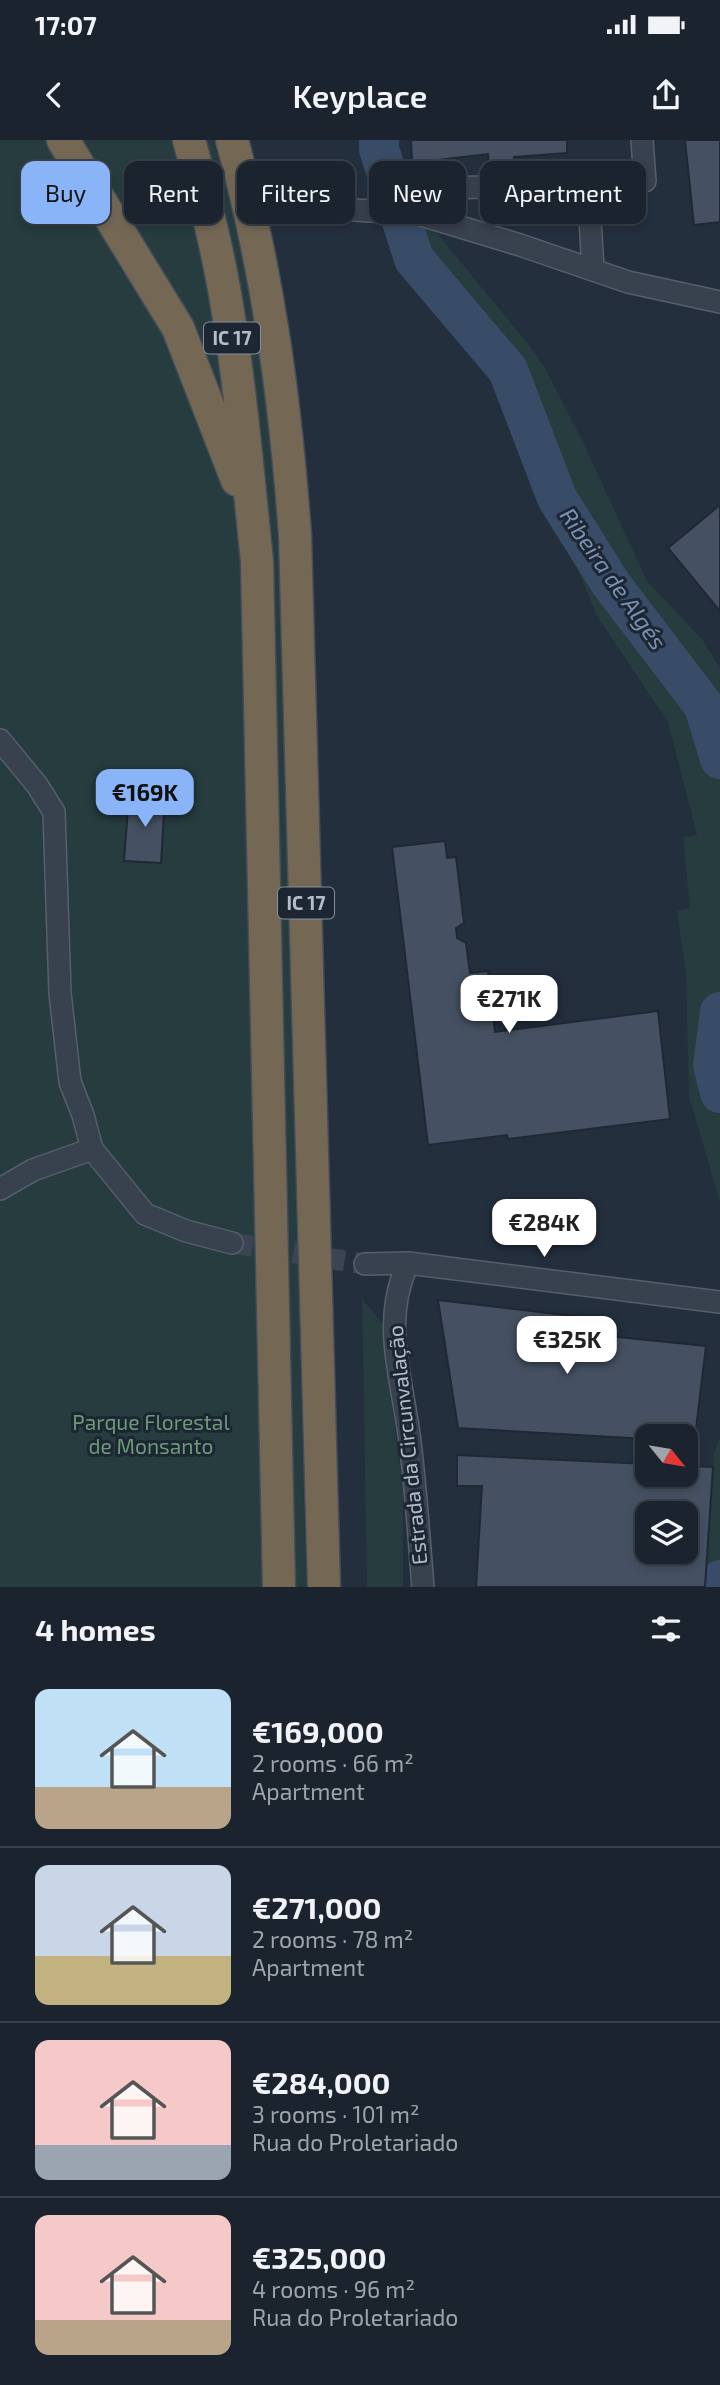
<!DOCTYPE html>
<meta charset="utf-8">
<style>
:root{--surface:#1b232e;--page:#242b36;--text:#f1f3f6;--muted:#a0a4aa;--line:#39404a;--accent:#8ab4f8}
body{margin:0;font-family:"Exo 2",sans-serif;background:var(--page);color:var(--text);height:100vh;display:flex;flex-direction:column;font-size:26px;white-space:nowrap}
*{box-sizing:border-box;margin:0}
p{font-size:23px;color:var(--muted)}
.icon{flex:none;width:38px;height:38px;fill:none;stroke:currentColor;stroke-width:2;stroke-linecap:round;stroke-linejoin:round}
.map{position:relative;height:1447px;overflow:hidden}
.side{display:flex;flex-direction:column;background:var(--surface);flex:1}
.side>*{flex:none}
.top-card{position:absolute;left:21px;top:21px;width:679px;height:63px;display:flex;gap:14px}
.needle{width:46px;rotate:120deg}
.fabs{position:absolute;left:635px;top:1284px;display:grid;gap:14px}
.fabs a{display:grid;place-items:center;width:63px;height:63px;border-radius:14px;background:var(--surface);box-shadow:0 4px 10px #0003,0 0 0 2px var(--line);font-size:35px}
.price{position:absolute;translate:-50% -60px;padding:0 16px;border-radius:14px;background:#fff;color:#222;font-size:23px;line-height:46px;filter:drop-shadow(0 2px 4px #0008)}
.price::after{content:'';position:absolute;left:50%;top:42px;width:21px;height:16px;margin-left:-10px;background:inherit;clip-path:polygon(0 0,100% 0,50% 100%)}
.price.active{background:var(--accent);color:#111}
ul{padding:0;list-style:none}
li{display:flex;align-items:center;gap:21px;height:175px;padding:0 35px}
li+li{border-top:2px solid var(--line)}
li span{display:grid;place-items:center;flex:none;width:196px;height:140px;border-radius:14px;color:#555}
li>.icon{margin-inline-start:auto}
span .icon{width:84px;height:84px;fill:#fffc;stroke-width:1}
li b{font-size:30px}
h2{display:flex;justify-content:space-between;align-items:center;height:84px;padding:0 35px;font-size:30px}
.tag{padding:0 24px;border-radius:14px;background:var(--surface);box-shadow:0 4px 10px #0003,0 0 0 2px var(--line);font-size:24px;line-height:63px}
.tag.active{background:var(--accent);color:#111}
.status{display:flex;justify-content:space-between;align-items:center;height:49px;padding:0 35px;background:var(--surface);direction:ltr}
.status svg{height:19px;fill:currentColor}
header{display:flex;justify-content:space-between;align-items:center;height:91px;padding:0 35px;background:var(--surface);font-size:32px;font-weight:600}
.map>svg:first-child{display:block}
</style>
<div class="status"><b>17:07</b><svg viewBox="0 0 49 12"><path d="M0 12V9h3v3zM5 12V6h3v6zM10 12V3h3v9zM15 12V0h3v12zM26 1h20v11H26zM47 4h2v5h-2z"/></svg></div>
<header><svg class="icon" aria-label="back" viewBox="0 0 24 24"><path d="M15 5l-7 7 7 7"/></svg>Keyplace<svg class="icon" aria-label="share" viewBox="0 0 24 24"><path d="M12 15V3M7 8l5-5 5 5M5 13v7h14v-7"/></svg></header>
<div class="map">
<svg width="720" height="1447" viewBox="0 0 720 1447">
<rect width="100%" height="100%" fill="#242f3e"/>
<!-- green -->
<path fill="#263c3f" d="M0 0H213C246 108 263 222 273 334 278 381 278 429 281 477L306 1447H0Z
M373 0H392L407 59 384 57Z
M385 79 418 83 435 91 529 205 545 228 583 302 647 441 702 499 720 528V1061L689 957 686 834 677 771 690 768 683 697 697 695 668 582 597 476 572 415 539 357 490 235 392 115Z
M362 1159 382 1183 403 1351V1447H367Z
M720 1298V1447H705L714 1313Z"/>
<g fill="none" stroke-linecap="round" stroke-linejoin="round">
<!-- river -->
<path stroke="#394c67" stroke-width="40" d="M379 0V9L414 119 508 230 557 358 611 444 704 566 720 619
M720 872 713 925 720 953
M720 1447V1440"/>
</g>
<!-- building -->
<path fill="#455162" stroke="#1f2835" stroke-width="2" fill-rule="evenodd" d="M411 0H567V13L514 17 513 27 489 30 488 14 412 23Z
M685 0H720V82L694 85Z
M720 365V471L668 408Z
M129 655 165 657 161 723 124 721Z
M445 701 447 718 456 717 464 783 456 788 457 798 466 803 470 833 488 831 495 892 658 871 670 979 508 999 507 995 428 1005 392 707Z
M438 1160 590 1178 589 1194 706 1206 695 1297 686 1301V1297H648V1299L458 1288Z
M457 1315 648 1324V1335H686V1326L713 1327 705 1447H476L482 1346H457ZM648 1374H686V1412H648Z"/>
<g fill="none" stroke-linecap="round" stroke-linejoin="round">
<!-- minor-tunnel -->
<path stroke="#3a4453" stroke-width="21" stroke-dasharray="21 10" stroke-linecap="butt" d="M232 1103 365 1124"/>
<!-- minor casing -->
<g stroke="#565f6c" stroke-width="24">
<path id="minor" d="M449 48 588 44
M323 68 418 74 520 105 628 142 720 162
M593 130 588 44 645 41 642 0
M0 600 37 645 54 672 60 853 70 942 83 975 92 1009 145 1074 186 1091 232 1103
M0 1049 33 1030 92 1009
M408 1123C380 1184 403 1240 410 1302 416 1350 419 1399 423 1447
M365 1124 408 1123 720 1162"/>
</g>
<!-- highway casing -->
<g stroke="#434c59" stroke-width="35">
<path id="highway" d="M63 0 178 188 237 340
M189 0C204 55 218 110 227 166 241 251 248 336 257 421L279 1447
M232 0C268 134 285 257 295 395L324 1447"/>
</g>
<!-- minor -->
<use href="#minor" stroke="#38414e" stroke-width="21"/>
<!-- highway -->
<use href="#highway" stroke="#746855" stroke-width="32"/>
</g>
<g text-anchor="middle" stroke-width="6" stroke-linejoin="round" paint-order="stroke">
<!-- shield labels -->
<g fill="#1d2633" stroke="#878f9c" stroke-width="2">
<rect x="204" y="182.5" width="56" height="31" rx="5"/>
<rect x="278" y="747.5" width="56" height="31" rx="5"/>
</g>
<g font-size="19" font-weight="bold" fill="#b4bcc9">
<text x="232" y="205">IC 17</text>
<text x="306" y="770">IC 17</text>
</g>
<!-- park labels -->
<g font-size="21" fill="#6b9a76" stroke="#1d2633">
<text x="151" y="1290">Parque Florestal<tspan x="151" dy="24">de Monsanto</tspan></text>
</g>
<!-- street labels -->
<g font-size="21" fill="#b4bcc9" stroke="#1d2633">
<text transform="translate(408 1305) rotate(-96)" y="7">Estrada da Circunvalação</text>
</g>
<!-- water labels -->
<g font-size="23" font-style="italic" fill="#7c92b1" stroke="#1d2633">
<text transform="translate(613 439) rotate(55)" y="8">Ribeira de Algés</text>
</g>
</g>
</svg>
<div class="fabs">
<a><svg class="needle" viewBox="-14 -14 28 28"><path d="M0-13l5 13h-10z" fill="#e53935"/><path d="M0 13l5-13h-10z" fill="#a0a4aa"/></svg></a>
<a><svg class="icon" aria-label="layers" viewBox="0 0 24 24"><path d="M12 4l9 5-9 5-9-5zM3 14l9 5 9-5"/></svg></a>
</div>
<b class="price active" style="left:145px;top:689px">€169K</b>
<b class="price" style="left:509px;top:895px">€271K</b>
<b class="price" style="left:544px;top:1119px">€284K</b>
<b class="price" style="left:567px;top:1236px">€325K</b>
<div class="top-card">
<a class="tag active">Buy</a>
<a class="tag">Rent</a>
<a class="tag">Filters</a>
<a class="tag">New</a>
<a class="tag">Apartment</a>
</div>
</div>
<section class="side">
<h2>4 homes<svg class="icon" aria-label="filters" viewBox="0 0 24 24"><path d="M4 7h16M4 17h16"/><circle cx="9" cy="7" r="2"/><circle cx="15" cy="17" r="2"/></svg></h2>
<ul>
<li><span style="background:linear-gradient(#bfe0f5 70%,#b9a48a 0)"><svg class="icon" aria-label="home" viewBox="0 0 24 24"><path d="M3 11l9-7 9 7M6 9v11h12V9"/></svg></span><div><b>€169,000</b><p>2 rooms · 66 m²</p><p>Apartment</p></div></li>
<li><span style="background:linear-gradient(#c9d6e8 65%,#c2b280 0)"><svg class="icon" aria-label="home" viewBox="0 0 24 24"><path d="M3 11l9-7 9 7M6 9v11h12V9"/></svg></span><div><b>€271,000</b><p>2 rooms · 78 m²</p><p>Apartment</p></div></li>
<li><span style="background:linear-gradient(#f6c9c9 75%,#9aa5b1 0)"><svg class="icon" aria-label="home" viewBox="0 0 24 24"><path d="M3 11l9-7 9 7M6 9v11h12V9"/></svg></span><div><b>€284,000</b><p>3 rooms · 101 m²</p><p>Rua do Proletariado</p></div></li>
<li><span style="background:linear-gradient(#f6c9c9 75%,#b9a48a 0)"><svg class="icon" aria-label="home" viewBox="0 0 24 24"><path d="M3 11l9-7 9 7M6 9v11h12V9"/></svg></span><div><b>€325,000</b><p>4 rooms · 96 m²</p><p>Rua do Proletariado</p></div></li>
</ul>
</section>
